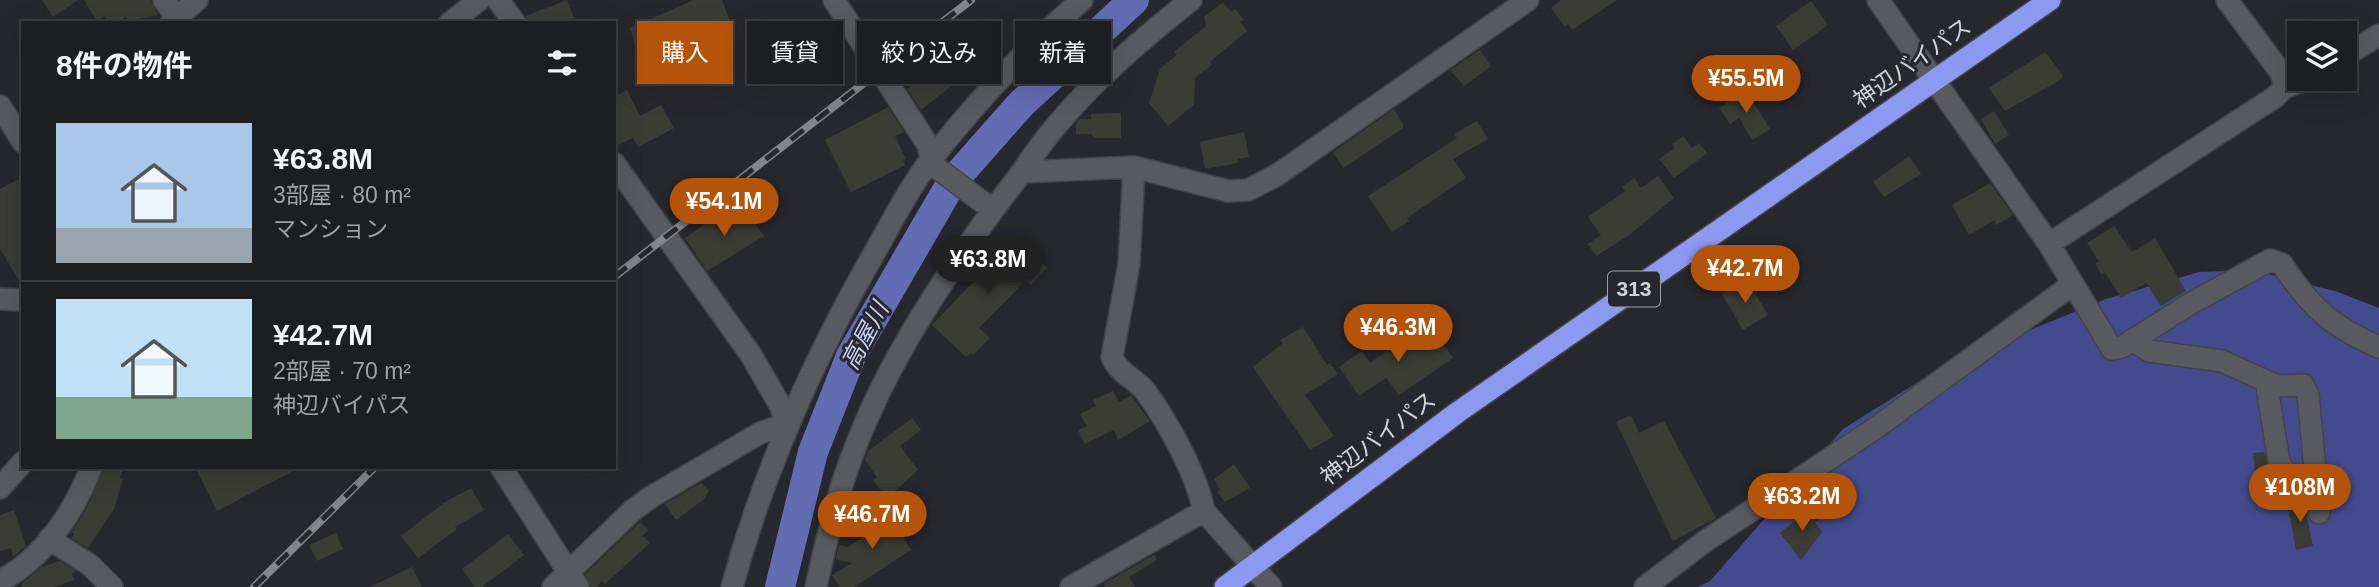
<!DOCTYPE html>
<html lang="ja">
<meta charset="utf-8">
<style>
:root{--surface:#1d1e22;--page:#2a2b2f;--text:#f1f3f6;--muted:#a0a2a5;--line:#3b3c40;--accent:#b45309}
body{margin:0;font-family:Helvetica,"Noto Sans JP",sans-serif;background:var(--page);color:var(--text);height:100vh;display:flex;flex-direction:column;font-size:26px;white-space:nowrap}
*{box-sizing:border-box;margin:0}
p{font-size:23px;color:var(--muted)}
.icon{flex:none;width:38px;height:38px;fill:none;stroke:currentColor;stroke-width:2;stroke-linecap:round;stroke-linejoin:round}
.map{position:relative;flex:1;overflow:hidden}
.details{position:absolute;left:21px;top:21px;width:595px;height:448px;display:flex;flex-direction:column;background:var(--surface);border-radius:0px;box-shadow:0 7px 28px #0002,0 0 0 2px var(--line)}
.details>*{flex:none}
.top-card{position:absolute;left:637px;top:21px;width:665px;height:63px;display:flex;gap:14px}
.buttons{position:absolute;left:2287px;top:21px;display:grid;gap:14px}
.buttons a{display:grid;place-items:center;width:70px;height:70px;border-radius:0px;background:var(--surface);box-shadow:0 7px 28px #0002,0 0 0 2px var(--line);font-size:35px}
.price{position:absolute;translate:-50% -60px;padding:0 16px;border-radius:24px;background:var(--accent);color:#fff;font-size:23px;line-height:46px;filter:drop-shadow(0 2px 4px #0008)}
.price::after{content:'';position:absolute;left:50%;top:42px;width:21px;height:16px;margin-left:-10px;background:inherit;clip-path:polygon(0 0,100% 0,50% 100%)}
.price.on{background:#222;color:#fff}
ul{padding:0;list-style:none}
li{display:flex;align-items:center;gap:21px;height:175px;padding:0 35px}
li+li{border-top:2px solid var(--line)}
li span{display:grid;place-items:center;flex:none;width:196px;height:140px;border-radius:0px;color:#555}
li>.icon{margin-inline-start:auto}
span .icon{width:84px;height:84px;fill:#fffc;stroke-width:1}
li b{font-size:30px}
h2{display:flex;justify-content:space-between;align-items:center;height:84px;padding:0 35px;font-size:30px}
.chip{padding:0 24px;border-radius:0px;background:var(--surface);box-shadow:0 7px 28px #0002,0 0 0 2px var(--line);font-size:24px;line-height:63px}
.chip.on{background:var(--accent);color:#fff}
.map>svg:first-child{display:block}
</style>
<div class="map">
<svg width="2379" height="587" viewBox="0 0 2379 587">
<rect width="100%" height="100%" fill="#27282e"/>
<!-- forest -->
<path fill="#434b8e" d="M2253 270 2338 292 2379 308V587H1698L1710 581 1843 429 1947 364 2106 299 2199 272Z"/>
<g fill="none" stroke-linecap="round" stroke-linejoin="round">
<!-- river -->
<path stroke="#616cb2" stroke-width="30" d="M780 587 813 452 851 356 952 182 1021 104 1134 0"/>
</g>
<!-- building -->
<path fill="#3c3c36" d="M42 0H78L53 17Z
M84 0H151L158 15 128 21 126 17 116 23H109L105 16 97 21Z
M567 0 576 23H528L526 16Z
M694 0H722L730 21 684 50 681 43 640 59 630 28Z
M1561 0H1617L1572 30 1568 24 1565 27 1551 8Z
M1811 1 1828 25 1793 50 1776 26Z
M1223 2 1231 12 1235 9 1244 20 1240 22 1247 31 1210 62 1212 65 1195 78 1194 105 1168 126 1149 103 1160 69 1177 55 1174 52 1206 26 1204 17Z
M969 45 982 62 921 110 907 89Z
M1480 50 1491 66 1464 86 1450 70Z
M2045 52 2062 74V79L2005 111 1989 88Z
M627 90 640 116 661 105 674 128 638 147 633 138 614 147V97Z
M1746 91 1770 129 1752 140 1739 118 1730 124 1719 108Z
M888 107 904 132 895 136 906 159 903 160 905 165 851 192 825 140Z
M1394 109 1403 124V128L1343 168 1333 152Z
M1994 111 2009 135 1995 144 1981 119Z
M1121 113V138H1094L1091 134H1076V124L1079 119H1091V114Z
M1477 121 1488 139 1453 159 1466 178 1407 218 1409 221 1392 232 1368 196 1457 138 1454 134Z
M1244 132 1249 157 1237 159 1238 163 1205 169 1200 142Z
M1683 136 1692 148 1699 143 1707 153 1674 178 1659 159 1675 148 1672 144Z
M1909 156 1921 174 1884 197 1873 182Z
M1658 176 1674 198 1628 236 1596 256 1588 244 1601 235 1588 217 1625 191 1622 187 1634 178 1641 188Z
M23 177V287L0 249V189Z
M1990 183 2013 215 1996 225 1994 220 1969 235 1952 205Z
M743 207 764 236 707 271 685 238 715 217 719 224Z
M2114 226 2132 252 2155 238 2186 291 2161 306 2146 283 2121 298 2105 272 2102 275 2095 264 2099 261 2087 243Z
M1018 235 1047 268 1031 285 1026 280 979 328 990 338 973 355 971 353 966 357 932 325Z
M1747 280 1768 315 1743 330 1722 294Z
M1303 327 1327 365 1330 363 1338 374 1305 395 1334 436 1310 450 1253 367 1283 343 1280 340Z
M1432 329 1453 358 1399 395 1386 378 1359 396 1339 367 1362 351 1370 363 1412 333 1417 340Z
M1113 391 1119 402 1131 395 1150 421 1118 440 1114 430 1085 444 1078 430 1087 426 1080 414 1096 406 1093 400Z
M1628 416 1632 417 1639 433 1664 421 1716 518 1673 541 1616 422Z
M912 418 921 430 900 446 918 470 887 498 873 480 877 477 865 460 868 451Z
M2264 452 2272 475 2256 477 2253 453Z
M1234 464 1250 488 1225 502 1217 492 1220 490 1214 479Z
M104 467H124L120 478 123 479 114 509 88 548 71 538 74 534 72 532 88 506Z
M195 467H301L217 511Z
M701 483 709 491 703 500 676 520 665 504Z
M471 488 484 510 455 527 457 529 418 558 401 536 445 502Z
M2303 498 2313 546 2296 550 2287 502Z
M882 503 911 550 854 587H840L832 575 852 563 836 559 839 545 848 547 879 527 869 511Z
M1810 508 1819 520 1815 522 1822 532 1801 560 1780 533Z
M14 510 26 546 13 557 11 548 0 551V515Z
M640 522 648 530 642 536 650 543 605 584 602 581 597 587H591L585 574Z
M336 533 343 549 317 561 309 545Z
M508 534 524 555 482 587H475L462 569Z
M1154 555 1157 560 1129 577 1135 587H1105L1103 584Z
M60 561 76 571 72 574 74 580 54 587H22L21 584 42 567Z
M412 567 422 587H370Z"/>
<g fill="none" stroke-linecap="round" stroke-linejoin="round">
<!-- minor casing -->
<g stroke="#434448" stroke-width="24">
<path id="minor" d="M164 0 180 23
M498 0 515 23
M834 0 928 145 933 165 993 210 1022 172 1134 167 1228 191 1248 190 1277 175 1528 0
M1878 0 2049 244 2112 349 2122 347 2188 305 2270 260 2282 264C2310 307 2332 327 2379 347
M171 23 197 0
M450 23 479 0
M2345 56 2379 35
M2284 88 2308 79
M0 106 23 142
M614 163 751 355 781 407 786 424
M1134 167 1129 264 1112 357C1119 374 1135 378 1146 392 1169 424 1196 473 1204 511
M1022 172C1065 105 1129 49 1191 0
M2049 244 2275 97 2284 88 2282 74 2227 0
M0 299 23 300
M2132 340 2149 351 2222 361 2277 386 2303 385 2308 394 2319 513
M2266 381 2279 462 2286 473 2304 478 2317 476
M501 467 578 587
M0 488 23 462
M49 539 90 565 112 587
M0 581C43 559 75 511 91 467
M553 587 632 511 651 497 760 433 786 424
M732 587C764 470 812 362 872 257 891 224 909 187 933 157 977 101 1028 46 1082 0
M816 587C824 551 832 514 844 479 876 380 933 293 993 210
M1071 587 1204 511 1271 587
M1645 587 1704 542 1877 427 2073 284"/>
</g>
<!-- highway casing -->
<g stroke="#434448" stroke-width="24">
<path id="highway" d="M1225 587 1458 412 2050 0"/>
</g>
<!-- minor -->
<use href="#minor" stroke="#585a60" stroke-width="21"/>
<!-- highway -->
<use href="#highway" stroke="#8b99f1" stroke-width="21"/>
<!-- rail casing -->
<g stroke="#84858a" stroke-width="8">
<path id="rail" d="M614 277 971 0
M254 587 375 467"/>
</g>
<!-- rail -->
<use href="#rail" stroke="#27282e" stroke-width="5" stroke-dasharray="16" stroke-linecap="butt"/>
</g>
<g text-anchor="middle" stroke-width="6" stroke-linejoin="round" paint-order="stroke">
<!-- shield labels -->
<rect fill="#27282e" stroke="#9fa0a5" stroke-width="2" x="1608" y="271.5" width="52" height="35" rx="5"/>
<g font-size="21" font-weight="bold" fill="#d3d4d8">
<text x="1634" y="296">313</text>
</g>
<!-- street labels -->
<g font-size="23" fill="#d3d4d8" stroke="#27282e">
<text transform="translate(1912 63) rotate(-35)" y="8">神辺バイパス</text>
<text transform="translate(1378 438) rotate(-37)" y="8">神辺バイパス</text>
</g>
<!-- water labels -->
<g font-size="24" font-style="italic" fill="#c6cff6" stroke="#27282e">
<text transform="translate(865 336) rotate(-62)" y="8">高屋川</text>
</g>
</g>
</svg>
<div class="buttons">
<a><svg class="icon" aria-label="layers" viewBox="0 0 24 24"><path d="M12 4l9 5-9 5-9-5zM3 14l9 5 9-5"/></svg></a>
</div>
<b class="price" style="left:1746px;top:115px">¥55.5M</b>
<b class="price" style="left:724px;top:238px">¥54.1M</b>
<b class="price on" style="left:988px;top:296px">¥63.8M</b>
<b class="price" style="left:1745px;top:305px">¥42.7M</b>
<b class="price" style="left:1398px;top:364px">¥46.3M</b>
<b class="price" style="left:2300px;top:524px">¥108M</b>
<b class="price" style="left:1802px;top:533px">¥63.2M</b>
<b class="price" style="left:872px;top:551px">¥46.7M</b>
<div class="top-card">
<a class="chip on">購入</a>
<a class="chip">賃貸</a>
<a class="chip">絞り込み</a>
<a class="chip">新着</a>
</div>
<section class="details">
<h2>8件の物件<svg class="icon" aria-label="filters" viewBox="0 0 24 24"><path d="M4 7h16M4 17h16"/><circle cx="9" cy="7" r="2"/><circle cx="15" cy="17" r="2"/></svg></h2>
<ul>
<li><span style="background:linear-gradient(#a9c7e8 75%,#9aa5b1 0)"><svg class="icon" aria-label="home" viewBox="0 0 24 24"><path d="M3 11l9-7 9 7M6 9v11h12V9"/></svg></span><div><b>¥63.8M</b><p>3部屋 · 80 m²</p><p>マンション</p></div></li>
<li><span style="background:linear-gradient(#bfe0f5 70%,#7fa58c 0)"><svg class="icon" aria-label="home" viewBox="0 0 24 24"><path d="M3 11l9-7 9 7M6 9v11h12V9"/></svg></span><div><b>¥42.7M</b><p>2部屋 · 70 m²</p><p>神辺バイパス</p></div></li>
</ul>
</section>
</div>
